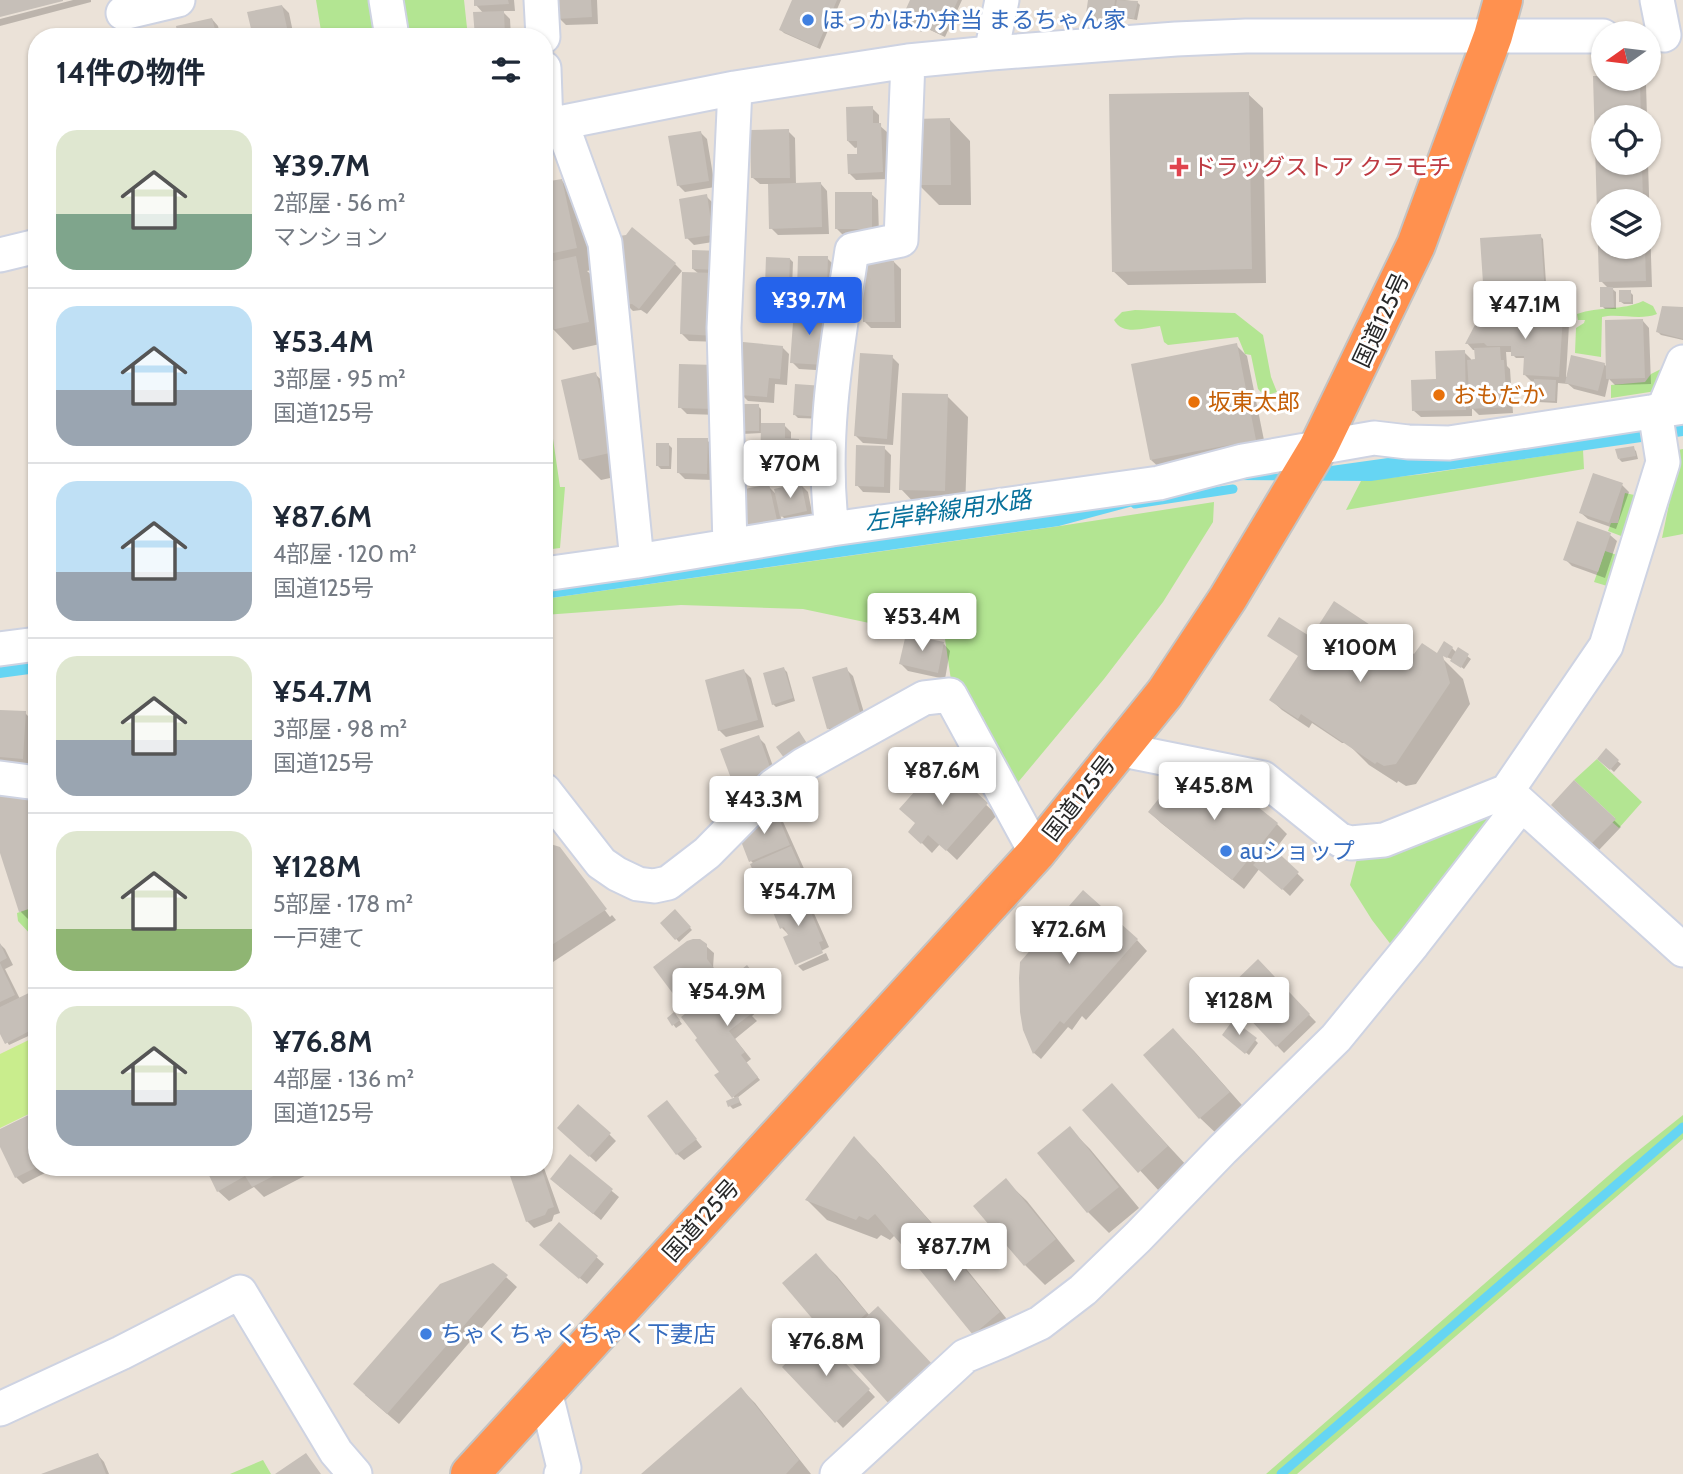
<!DOCTYPE html>
<html lang="ja">
<meta charset="utf-8">
<style>
:root{--surface:#fff;--page:#f2f2f3;--text:#1f2937;--muted:#747a83;--line:#e0e1e3;--accent:#2563eb}
body{margin:0;font-family:Cabin,"Noto Sans JP",sans-serif;background:var(--page);color:var(--text);height:100vh;display:flex;flex-direction:column;font-size:26px;white-space:nowrap}
*{box-sizing:border-box;margin:0}
p{font-size:23px;color:var(--muted)}
.icon{flex:none;width:38px;height:38px;fill:none;stroke:currentColor;stroke-width:2;stroke-linecap:round;stroke-linejoin:round}
.map{position:relative;flex:1;overflow:hidden}
.sheet{position:absolute;left:28px;top:28px;width:525px;height:1148px;display:flex;flex-direction:column;background:var(--surface);border-radius:28px;box-shadow:0 2px 5px #0004}
.sheet>*{flex:none}
.needle{width:46px;rotate:256deg}
.tools{position:absolute;left:1591px;top:21px;display:grid;gap:14px}
.tools a{display:grid;place-items:center;width:70px;height:70px;border-radius:50%;background:var(--surface);box-shadow:0 2px 5px #0004;font-size:35px}
.price{position:absolute;translate:-50% -60px;padding:0 16px;border-radius:7px;background:#fff;color:#222;font-size:23px;line-height:46px;filter:drop-shadow(0 2px 4px #0008)}
.price::after{content:'';position:absolute;left:50%;top:42px;width:21px;height:16px;margin-left:-10px;background:inherit;clip-path:polygon(0 0,100% 0,50% 100%)}
.price.on{background:var(--accent);color:#fff}
ul{padding:0;list-style:none}
li{display:flex;align-items:center;gap:21px;height:175px;padding:0 28px}
li+li{border-top:2px solid var(--line)}
li span{display:grid;place-items:center;flex:none;width:196px;height:140px;border-radius:21px;color:#555}
li>.icon{margin-inline-start:auto}
span .icon{width:84px;height:84px;fill:#fffc;stroke-width:1}
li b{font-size:30px}
h2{display:flex;justify-content:space-between;align-items:center;height:84px;padding:0 28px;font-size:30px}
.map>svg:first-child{display:block}
</style>
<div class="map">
<svg width="1683" height="1474" viewBox="0 0 1683 1474">
<rect width="100%" height="100%" fill="#ebe2d8"/>
<!-- green -->
<path fill="#b3e592" d="M316 0H376L381 37H322Z
M393 0H464L468 37H399Z
M1643 301 1653 306 1657 314C1640 321 1619 313 1602 317L1601 357 1575 353 1576 328 1584 323 1585 320H1578L1577 314C1599 306 1622 311 1643 301Z
M1135 310 1235 313 1263 335 1271 377 1277 392 1265 396 1258 389 1251 355 1245 354 1238 337 1168 345 1164 342 1160 326C1144 328 1123 336 1114 320L1122 312Z
M1669 365V389L1611 398V385L1645 382 1651 374Z
M544 377 560 487H565L560 548 544 550Z
M1683 449V534L1662 538 1678 461V450Z
M1583 450 1584 469 1346 510 1361 481 1424 474Z
M1625 493 1639 496 1629 539 1608 531 1611 523H1618Z
M1214 502 1213 522 1163 602 1104 679 1010 792 990 756 991 735 983 717 964 707 952 687 945 639 803 609 681 605 544 615V599L1060 526Z
M1605 551 1620 556 1617 589 1594 582Z
M1597 759 1642 802 1619 828 1612 822 1615 818 1574 780Z
M1500 809 1392 946 1372 920 1350 885 1358 855Z
M37 906V951L34 938 18 921 17 913Z
M1683 1115V1139L1297 1474H1266L1623 1163Z
M263 1460 271 1474H230Z"/>
<!-- pitch -->
<path fill="#c9ed8d" d="M37 1036V1110L0 1128V1054Z"/>
<!-- water -->
<path fill="#66d5f3" d="M1683 417V436L1371 481 1230 480 1059 526 544 599V579L1230 480Z
M37 654V673L0 678V660Z"/>
<!-- shadow -->
<path fill="#0003" fill-rule="evenodd" d="M73 0H91V2L0 26V19Z
M475 0H514L515 11H502L510 19 511 37H476L484 14 476 5Z
M558 0H597L598 24 566 25 559 18Z
M794 0H841L820 49 784 33 781 30Z
M912 0H962L945 37 924 27 922 32 905 25 902 22Z
M1090 0H1125L1137 2 1140 5 1137 20 1119 17 1116 14 1115 21 1090 24 1087 21Z
M282 6 289 13 294 37H255Z
M212 19 218 26 221 37H180Z
M1603 77V79H1641L1646 84 1647 117H1603V163H1648L1652 287 1611 288 1616 292V309H1605L1602 306 1609 289 1601 281ZM1603 201H1648V247H1603Z
M1248 94 1263 108 1266 283 1128 285 1113 271Z
M872 108 879 115V125L887 132 889 179 856 180 849 173 859 156V147L855 148 848 141Z
M950 120 970 141 971 205H939L919 185Z
M788 131 795 138 796 185 821 184 827 191 829 234 778 235 771 228 770 184H760L753 178Z
M700 132 707 139 715 187 685 192 678 185Z
M562 181 582 201 596 269 587 271 596 279 609 342 573 350 553 329 550 263 544 258V184Z
M871 194 878 200 879 235 844 236 837 229Z
M706 196 713 203 719 241 694 245 687 238Z
M1540 236 1543 239 1547 297 1488 300 1486 297Z
M720 252 723 342 689 341 682 334 699 274 693 269Z
M827 258 834 265 833 297 806 296 799 289Z
M790 259 793 262 792 289 770 288 767 285Z
M894 262 901 269V328H871L864 321Z
M675 264 682 271 647 314 641 310 633 311 626 304Z
M1630 292 1633 295V304H1624L1621 302Z
M1683 309V340L1661 335 1658 332Z
M795 311 831 371 799 369 792 362Z
M1562 318 1569 325 1566 377H1568L1604 364 1608 368 1643 321 1649 328 1651 384 1615 385 1609 379 1605 397 1574 389 1568 384 1558 383 1557 403 1538 402 1535 399 1536 382 1531 381 1524 374 1525 358H1516L1513 355V352H1506L1507 366 1510 369 1513 413 1479 415 1472 408V416L1421 417 1414 411 1464 352 1471 359V362L1476 361V350H1473L1467 343Z
M1236 345 1247 356 1266 450 1162 470 1151 460Z
M782 347 789 354 787 385 775 384 774 403 748 401 741 394Z
M892 357 899 364 893 445 863 443 856 436Z
M681 366 720 415 687 414 680 407Z
M595 374 616 394 633 473 601 480 580 459Z
M823 388 824 419 798 418 795 415Z
M947 396 968 417 965 511 921 510 901 489Z
M758 406 761 409V424L784 425 791 432V440L798 441 805 447 804 484H800L808 492 813 518 789 523 780 514 783 526 757 532 750 525 768 486 777 495 799 484 768 483 761 476 762 433 742 434Z
M707 440 714 447 713 480 685 479 678 472Z
M669 445 672 448 671 469H661L658 466Z
M884 448 891 455 890 493 863 492 857 485Z
M1633 448 1636 451 1638 459 1622 462 1619 459Z
M1622 485 1629 492 1616 529 1588 519 1581 513Z
M1610 535 1617 541 1605 578 1572 566 1565 559Z
M1311 640 1442 658 1463 679 1470 704 1416 784 1406 786 1398 781 1397 783 1369 765 1347 743H1342L1345 745 1312 723 1309 728 1282 710 1271 700Z
M944 644 950 651 945 679 908 671 901 664Z
M1452 648 1457 653 1459 650 1471 659 1464 669 1451 659 1442 655Z
M784 669 787 672 795 701 776 707 773 704Z
M846 669 853 676 868 726 835 735 828 728Z
M744 671 751 678 764 727 726 737 719 730Z
M0 711 25 713 32 720 30 765 0 763Z
M758 737 765 744 779 783 743 795 737 788Z
M1606 751 1621 764 1614 772 1600 759Z
M942 764 997 815 957 860 940 844 932 853 921 842 917 824Z
M1575 782 1621 827 1599 850 1553 805Z
M37 797V920L31 922 20 911 0 847Z
M774 808 780 815 814 891 804 896 808 900 829 947 797 963V965L785 938 790 936 782 928 772 906 776 904 769 893 762 886 754 864 751 861Z
M1150 812 1277 824 1287 834 1274 851 1304 880 1290 896 1260 868 1244 889 1161 823Z
M544 844 564 856 610 917 612 915 616 920 544 968Z
M675 911 692 930 679 942 662 923Z
M1137 940 1147 951 1086 1020 1082 1016 1072 1030 1068 1027 1041 1059 1034 1053 1025 1030Z
M0 944 5 949 13 965 5 969 20 999 37 991V1032L9 1045 0 1030Z
M706 946 714 953 713 968 726 984 754 974 773 999 752 1016 757 1021 735 1039 751 1059 746 1063 760 1080 737 1098 742 1105 733 1109 730 1106 735 1099 722 1072 700 1038 690 1012 687 1009Z
M826 953 829 960 803 971 798 966Z
M1258 962 1316 1022 1284 1053 1226 993Z
M677 1017 682 1024 676 1028 669 1019Z
M1173 1030 1194 1051 1249 1113 1221 1138 1200 1118Z
M1227 1037 1255 1040 1258 1043 1249 1055Z
M1112 1085 1188 1167 1160 1192 1084 1110Z
M667 1102 702 1147 684 1160 677 1154Z
M36 1113 37 1167H57L23 1184 16 1177 0 1143V1131Z
M1070 1129 1090 1149 1139 1208 1109 1233 1088 1212 1040 1153Z
M566 1134H609L616 1141 596 1162Z
M854 1139 875 1159 954 1248 951 1250 1019 1334 995 1354 974 1334 911 1252 895 1235 890 1240 881 1235 877 1239 827 1220 807 1200Z
M571 1157 619 1197 601 1220 559 1186Z
M207 1167H322L264 1197 254 1187 229 1201 218 1191Z
M521 1167 544 1168 560 1213 554 1215 552 1221 534 1228 527 1221Z
M1006 1181 1027 1201 1075 1261 1045 1285 1025 1265Z
M559 1224 604 1264 587 1284 548 1251Z
M816 1256 837 1276 870 1316 892 1403 835 1341Z
M506 1277 517 1287 399 1424 365 1395Z
M817 1336 875 1397 843 1428 785 1367Z
M741 1389 755 1403 811 1474H643Z
M98 1455 104 1462 109 1474H45Z"/>
<g fill="none" stroke-linecap="round" stroke-linejoin="round">
<!-- stream -->
<path stroke="#66d5f3" stroke-width="9" d="M1135 504 1233 489
M1281 1474 1683 1127"/>
</g>
<!-- building -->
<path fill="#c6bfb8" d="M0 0H63V1L0 17Z
M474 0H508L509 4 474 6Z
M556 0H591L592 17 557 19Z
M792 0H837L817 47 779 30Z
M910 0H958L942 35 921 26 919 30 900 22Z
M1088 0H1115L1113 18 1085 21Z
M1117 0 1138 1 1134 19 1114 14Z
M282 5 289 37H253L247 12Z
M504 11 505 37H475L473 12Z
M212 18 217 37H178L176 26Z
M1593 76H1603V79H1640L1641 117H1603V163H1642L1643 201H1603V247H1645L1646 281 1599 282Z
M1249 92 1252 269 1112 272 1109 94Z
M873 106V123H881L883 172 848 174 847 154H857V141H847L846 107Z
M950 118 951 185H917L916 119Z
M789 129 790 178H751L750 130Z
M701 131 709 181 677 186 668 136Z
M562 179 577 248 544 255V182Z
M821 182 822 227 769 229 768 184Z
M835 192H872V229H835Z
M707 194 713 235 685 239 679 199Z
M632 227 676 263 639 309 632 304 624 305 613 237 626 235Z
M1541 234 1545 294 1484 298 1480 238Z
M692 250 721 251V270L692 269Z
M576 256 589 322 551 330 544 296V263Z
M798 256H828L827 291 797 290Z
M766 257 790 258 789 286H765Z
M862 261H894L895 322H863Z
M682 272 718 273 716 336 680 334Z
M1600 287H1613L1614 307H1600Z
M1619 290H1631V302H1619Z
M1662 306 1683 307V339L1656 332Z
M794 309 828 311 825 365 790 363Z
M1526 314 1563 316 1559 377 1523 375 1524 356H1511V346H1487L1484 343 1465 344 1478 319 1526 318Z
M1643 319 1645 378 1606 379 1605 320Z
M743 342 783 346 780 379 769 378 767 397 740 395Z
M1237 343 1256 440 1150 460 1131 364Z
M1500 347 1501 360H1504L1507 407 1470 409 1467 360 1475 359 1474 348Z
M1465 350 1466 410 1412 411 1411 380 1436 379 1435 351Z
M860 353 893 355 887 439 854 436Z
M1571 355 1605 363 1598 391 1565 383Z
M679 364 715 365 713 409 678 408Z
M596 372 614 452 579 460 561 380Z
M1534 379 1556 380 1555 401 1533 400Z
M795 384 824 386 822 417 793 415Z
M902 393 948 394 945 491 899 490Z
M737 404H759V431H737Z
M761 423H785V438L799 439 798 478 760 477Z
M677 438H708L707 474 677 473Z
M656 443H669V466H656Z
M856 445 885 446 884 487 855 486Z
M1634 446 1636 456 1618 459 1615 449Z
M1593 473 1623 483 1609 523 1579 513Z
M801 483 807 511 780 517 774 489Z
M769 484 777 520 748 526 740 490Z
M1577 521 1611 533 1598 572 1563 560Z
M1334 601 1414 654 1422 643 1437 653 1444 641 1453 647 1447 658 1443 656 1450 683 1396 764 1384 766 1377 762 1375 764 1301 714 1298 719 1269 700 1298 656 1267 636 1279 617 1311 637Z
M906 634 944 642 938 673 899 664Z
M1458 647 1469 654 1461 668 1450 661Z
M784 667 793 698 772 705 763 673Z
M847 667 862 719 827 729 812 677Z
M744 669 758 720 718 731 705 680Z
M0 710 26 711 23 759 0 757Z
M799 731 812 751 790 766 776 747Z
M759 735 773 776 735 789 720 749Z
M1606 748 1619 760 1610 770 1597 759Z
M942 761 988 803 946 851 928 835 921 844 908 832 915 823 899 809Z
M1177 776 1232 786 1278 823 1232 880 1148 812Z
M1574 780 1616 819 1591 844 1551 805Z
M0 787 37 798V906L19 912 0 853Z
M774 806 790 845 749 862 739 836Z
M544 842 560 847 607 909 544 950Z
M791 846 808 884 771 901 764 886 760 887 750 864Z
M1271 846 1299 872 1282 890 1253 865Z
M1083 890 1138 939 1064 1024 1060 1021 1033 1054 1023 1030 1020 1012 1019 978 1020 962Z
M802 891 823 941 819 942 823 953 795 965 783 937 788 935 784 927 780 929 770 905Z
M675 909 691 927 675 940 660 923Z
M693 939H700L707 944V959L724 981 686 1011 653 967 687 941Z
M0 943 7 958 0 962Z
M1258 959 1310 1014 1276 1047 1224 992Z
M0 963 15 995 0 1002Z
M747 965 768 992 747 1008 751 1014 729 1031 745 1052 741 1055 758 1077 732 1098 714 1075 719 1072 695 1040 697 1038 681 1017Z
M37 989V1027L5 1044 0 1034V1007Z
M674 1012 680 1020 672 1026 667 1018Z
M1233 1020 1257 1038 1245 1054 1222 1035Z
M1173 1028 1230 1092 1199 1119 1143 1055Z
M1112 1083 1168 1146 1138 1173 1082 1110Z
M738 1096 740 1102 728 1107 726 1101Z
M667 1100 697 1139 676 1155 647 1116Z
M578 1104 611 1133 589 1157 557 1128Z
M37 1111V1167L15 1178 0 1147V1129Z
M1070 1126 1119 1187 1087 1213 1037 1153Z
M854 1136 934 1226 906 1250 875 1214 868 1220 859 1216 856 1220 805 1200Z
M570 1154 613 1189 593 1214 550 1179Z
M205 1167H291L252 1187 245 1176 217 1192Z
M516 1167H541L554 1207 548 1209 545 1215 526 1222 508 1170Z
M1006 1178 1056 1239 1024 1266 973 1206Z
M559 1222 598 1256 579 1279 539 1245Z
M934 1231 1000 1312 973 1335 907 1254Z
M816 1253 867 1313 833 1343 782 1283Z
M493 1263 508 1275 387 1414 353 1384 440 1284Z
M878 1306 933 1365 890 1405 836 1345Z
M817 1333 870 1389 835 1423 782 1367Z
M741 1387 799 1460 786 1474H641Z
M98 1453 106 1474H41Z
M306 1453 321 1474H275Z"/>
<g fill="none" stroke-linecap="round" stroke-linejoin="round">
<!-- minor casing -->
<g stroke="#ced3e2" stroke-width="37">
<path id="minor" d="M386 0 392 37
M541 0 543 37
M1657 0 1664 35
M123 13 178 0
M991 53 1002 0
M544 68 546 126
M561 122 605 243 637 561
M544 126 735 88 908 61 991 53 1176 39 1246 36H1603
M0 255 37 246
M1663 410 1683 362
M832 529C820 436 838 342 852 250L901 240 908 61
M730 546 724 328 735 88
M544 574 637 561 832 529 1159 483 1243 461 1374 438 1408 442 1449 443 1683 407
M0 649 37 644
M1118 749 1263 778 1340 840 1351 843 1384 840 1507 791 1606 646 1663 462 1655 411
M0 778 37 783
M544 790 601 863 617 874 638 884 654 886 668 883 707 853 773 786 803 765 924 698 950 695 1036 853
M1507 791 1683 950
M545 1391 564 1468 561 1474
M0 1409 121 1353 240 1292 336 1452 355 1474
M837 1474 965 1356 1001 1341 1040 1323 1083 1290 1138 1237 1222 1150 1336 1038 1413 944 1521 805"/>
</g>
<!-- highway casing -->
<g stroke="#c3c3c3" stroke-width="42">
<path id="highway" d="M470 1474 1036 853 1165 693 1228 598 1318 448 1416 245 1493 36 1503 0"/>
</g>
<!-- minor -->
<use href="#minor" stroke="#fff" stroke-width="33"/>
<!-- highway -->
<use href="#highway" stroke="#ff914f" stroke-width="38"/>
</g>
<!-- markers -->
<g fill="#3f7fe0" stroke="#fff" stroke-width="2.5">
<circle cx="808" cy="20" r="7"/>
<circle cx="1226" cy="851" r="7"/>
<circle cx="426" cy="1334" r="7"/>
</g>
<path fill="#e0444e" stroke="#fff" stroke-width="2.5" d="M1175.5 156.5h7v7h7v7h-7v7h-7v-7h-7v-7h7z"/>
<g fill="#e8710a" stroke="#fff" stroke-width="2.5">
<circle cx="1439" cy="395" r="7"/>
<circle cx="1194" cy="402" r="7"/>
</g>
<g text-anchor="middle" stroke-width="6" stroke-linejoin="round" paint-order="stroke">
<!-- shop labels -->
<g font-size="23" fill="#366cbe" stroke="#fff" text-anchor="start">
<text x="822" y="28">ほっかほか弁当 まるちゃん家</text>
<text x="1240" y="859">auショップ</text>
<text x="440" y="1342">ちゃくちゃくちゃく下妻店</text>
</g>
<!-- health labels -->
<g font-size="23" fill="#be3a42" stroke="#fff" text-anchor="start">
<text x="1193" y="175">ドラッグストア クラモチ</text>
</g>
<!-- street labels -->
<g font-size="23" fill="#282828" stroke="#fff">
<text transform="translate(1381 320) rotate(-65)" y="8">国道125号</text>
<text transform="translate(1079 798) rotate(-52)" y="8">国道125号</text>
<text transform="translate(701 1220) rotate(-48)" y="8">国道125号</text>
</g>
<!-- food labels -->
<g font-size="23" fill="#c56008" stroke="#fff" text-anchor="start">
<text x="1453" y="403">おもだか</text>
<text x="1208" y="410">坂東太郎</text>
</g>
<!-- water labels -->
<g font-size="24" font-style="italic" fill="#08719b" stroke="#fff">
<text transform="translate(948 511) rotate(-8)" y="8">左岸幹線用水路</text>
</g>
</g>
</svg>
<div class="tools">
<a><svg class="needle" viewBox="-14 -14 28 28"><path d="M0-13l5 13h-10z" fill="#e53935"/><path d="M0 13l5-13h-10z" fill="#747a83"/></svg></a>
<a><svg class="icon" aria-label="locate" viewBox="0 0 24 24"><circle cx="12" cy="12" r="6"/><path d="M12 2v4M12 18v4M2 12h4M18 12h4"/></svg></a>
<a><svg class="icon" aria-label="layers" viewBox="0 0 24 24"><path d="M12 4l9 5-9 5-9-5zM3 14l9 5 9-5"/></svg></a>
</div>
<b class="price on" style="left:809px;top:337px">¥39.7M</b>
<b class="price" style="left:1525px;top:341px">¥47.1M</b>
<b class="price" style="left:790px;top:500px">¥70M</b>
<b class="price" style="left:922px;top:653px">¥53.4M</b>
<b class="price" style="left:1360px;top:684px">¥100M</b>
<b class="price" style="left:942px;top:807px">¥87.6M</b>
<b class="price" style="left:1214px;top:822px">¥45.8M</b>
<b class="price" style="left:764px;top:836px">¥43.3M</b>
<b class="price" style="left:798px;top:928px">¥54.7M</b>
<b class="price" style="left:1069px;top:966px">¥72.6M</b>
<b class="price" style="left:727px;top:1028px">¥54.9M</b>
<b class="price" style="left:1239px;top:1037px">¥128M</b>
<b class="price" style="left:954px;top:1283px">¥87.7M</b>
<b class="price" style="left:826px;top:1378px">¥76.8M</b>
<section class="sheet">
<h2>14件の物件<svg class="icon" aria-label="filters" viewBox="0 0 24 24"><path d="M4 7h16M4 17h16"/><circle cx="9" cy="7" r="2"/><circle cx="15" cy="17" r="2"/></svg></h2>
<ul>
<li><span style="background:linear-gradient(#dfe7d0 60%,#7fa58c 0)"><svg class="icon" aria-label="home" viewBox="0 0 24 24"><path d="M3 11l9-7 9 7M6 9v11h12V9"/></svg></span><div><b>¥39.7M</b><p>2部屋 · 56 m²</p><p>マンション</p></div></li>
<li><span style="background:linear-gradient(#bfe0f5 60%,#9aa5b1 0)"><svg class="icon" aria-label="home" viewBox="0 0 24 24"><path d="M3 11l9-7 9 7M6 9v11h12V9"/></svg></span><div><b>¥53.4M</b><p>3部屋 · 95 m²</p><p>国道125号</p></div></li>
<li><span style="background:linear-gradient(#bfe0f5 65%,#9aa5b1 0)"><svg class="icon" aria-label="home" viewBox="0 0 24 24"><path d="M3 11l9-7 9 7M6 9v11h12V9"/></svg></span><div><b>¥87.6M</b><p>4部屋 · 120 m²</p><p>国道125号</p></div></li>
<li><span style="background:linear-gradient(#dfe7d0 60%,#9aa5b1 0)"><svg class="icon" aria-label="home" viewBox="0 0 24 24"><path d="M3 11l9-7 9 7M6 9v11h12V9"/></svg></span><div><b>¥54.7M</b><p>3部屋 · 98 m²</p><p>国道125号</p></div></li>
<li><span style="background:linear-gradient(#dfe7d0 70%,#8fb573 0)"><svg class="icon" aria-label="home" viewBox="0 0 24 24"><path d="M3 11l9-7 9 7M6 9v11h12V9"/></svg></span><div><b>¥128M</b><p>5部屋 · 178 m²</p><p>一戸建て</p></div></li>
<li><span style="background:linear-gradient(#dfe7d0 60%,#9aa5b1 0)"><svg class="icon" aria-label="home" viewBox="0 0 24 24"><path d="M3 11l9-7 9 7M6 9v11h12V9"/></svg></span><div><b>¥76.8M</b><p>4部屋 · 136 m²</p><p>国道125号</p></div></li>
</ul>
</section>
</div>
